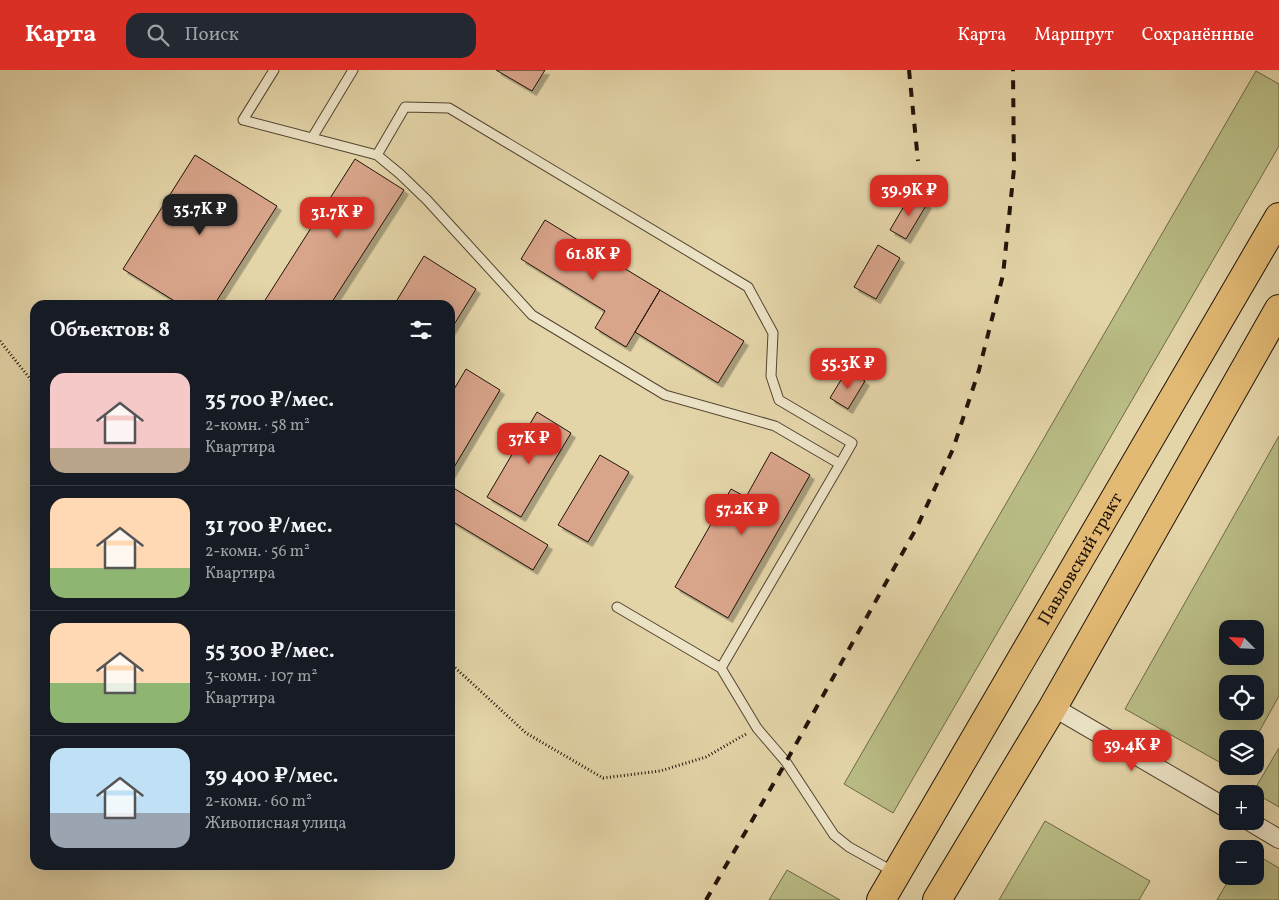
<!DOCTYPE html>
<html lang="ru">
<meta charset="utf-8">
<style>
:root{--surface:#171b24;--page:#242831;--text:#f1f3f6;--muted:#9ea1a6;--line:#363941;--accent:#d93025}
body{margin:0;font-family:Vollkorn,serif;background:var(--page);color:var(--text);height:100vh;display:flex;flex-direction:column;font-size:19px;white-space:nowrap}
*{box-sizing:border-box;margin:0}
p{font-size:16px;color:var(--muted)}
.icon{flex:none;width:28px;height:28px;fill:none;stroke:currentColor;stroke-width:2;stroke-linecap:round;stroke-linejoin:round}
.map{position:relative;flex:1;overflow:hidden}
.sheet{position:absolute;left:30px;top:230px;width:425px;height:570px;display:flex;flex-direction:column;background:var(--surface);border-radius:15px;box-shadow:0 5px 20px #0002}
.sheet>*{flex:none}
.needle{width:32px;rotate:294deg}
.tools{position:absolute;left:1219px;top:550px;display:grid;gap:10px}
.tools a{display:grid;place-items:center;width:45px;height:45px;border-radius:10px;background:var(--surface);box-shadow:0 5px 20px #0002;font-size:25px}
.price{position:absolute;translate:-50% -42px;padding:0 11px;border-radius:10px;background:var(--accent);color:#fff;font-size:16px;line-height:32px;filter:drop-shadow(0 1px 2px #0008)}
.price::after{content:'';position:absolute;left:50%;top:30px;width:15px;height:11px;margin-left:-8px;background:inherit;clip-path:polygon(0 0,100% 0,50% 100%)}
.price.selected{background:#222;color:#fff}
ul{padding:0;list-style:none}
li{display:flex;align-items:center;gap:15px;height:125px;padding:0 20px}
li+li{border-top:1px solid var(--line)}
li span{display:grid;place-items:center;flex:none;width:140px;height:100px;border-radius:15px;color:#555}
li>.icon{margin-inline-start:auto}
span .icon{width:60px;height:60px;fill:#fffc;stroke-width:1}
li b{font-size:21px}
h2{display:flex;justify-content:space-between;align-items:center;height:60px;padding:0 20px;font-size:21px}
header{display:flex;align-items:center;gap:30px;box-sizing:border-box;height:70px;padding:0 25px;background:var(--accent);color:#fff}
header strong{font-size:24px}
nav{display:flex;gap:28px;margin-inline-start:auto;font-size:18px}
.search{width:350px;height:45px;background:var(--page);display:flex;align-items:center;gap:12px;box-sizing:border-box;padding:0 18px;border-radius:15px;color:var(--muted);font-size:19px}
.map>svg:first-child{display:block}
</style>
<header>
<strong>Карта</strong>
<div class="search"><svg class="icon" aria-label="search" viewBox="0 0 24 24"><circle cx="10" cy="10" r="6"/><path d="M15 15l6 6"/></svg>Поиск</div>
<nav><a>Карта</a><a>Маршрут</a><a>Сохранённые</a></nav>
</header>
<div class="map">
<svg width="1279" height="830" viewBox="0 0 1279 830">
<defs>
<filter id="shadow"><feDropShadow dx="4.5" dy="4.5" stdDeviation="0" flood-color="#0004"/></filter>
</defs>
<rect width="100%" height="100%" fill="#e4d5a9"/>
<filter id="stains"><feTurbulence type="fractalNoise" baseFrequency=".004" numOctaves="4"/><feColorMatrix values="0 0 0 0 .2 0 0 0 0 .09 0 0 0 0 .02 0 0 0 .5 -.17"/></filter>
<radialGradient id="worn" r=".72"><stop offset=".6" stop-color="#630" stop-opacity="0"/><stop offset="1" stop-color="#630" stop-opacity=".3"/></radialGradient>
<!-- green -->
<path fill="#b9bc85" stroke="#6d6847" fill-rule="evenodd" d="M1256 1 1279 14V76L893 743 844 714Z
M1279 366V626L1255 669H1228V696H1240L1237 702 1125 639ZM1228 559H1255V586H1228ZM1228 614H1255V641H1228Z
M1279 678V737L1253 722Z
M1045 751 1150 811 1139 830H999Z
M1255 784 1279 798V830H1217L1231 806H1255Z
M787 800 840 830H769Z"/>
<!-- building -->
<path fill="#d8a48a" stroke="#211309" filter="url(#shadow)" d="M496 0H545L532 21Z
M195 85 277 136 214 235H181L123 199Z
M355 89 404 120 330 235H262Z
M911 124 927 134 906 169 890 160Z
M545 150 660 220 626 277 595 258 605 241 521 189Z
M878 175 900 188 876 229 854 217Z
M424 186 476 219 450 261V235H394Z
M660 220 744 271 718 313 635 262Z
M466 299 500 320 450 404V326Z
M847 300 865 311 848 339 830 328Z
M537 342 571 363 521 447 487 427Z
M771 382 810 405 728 548 675 517 731 419 746 427Z
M600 385 629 402 588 472 558 455Z
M450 416 548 475 533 500 450 450Z"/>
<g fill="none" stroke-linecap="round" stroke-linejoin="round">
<!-- service casing -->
<g stroke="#524431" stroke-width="11">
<path id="service" d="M274 0 243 50 377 85 400 104 427 130 532 245 665 325 775 356 840 394 721 598
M312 68 353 0
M377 85 405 37 449 38 748 217 773 263 771 306 779 330 852 373 840 394
M617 537 721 598 757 658 786 692 834 765 849 777 894 802"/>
</g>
<!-- minor casing -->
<g stroke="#524431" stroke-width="20">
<path id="minor" d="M1053 637 1228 739
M1249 751 1279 769"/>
</g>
<!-- trunk casing -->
<g stroke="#211309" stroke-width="30">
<g id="trunk">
<path id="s1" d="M881 830 1279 147"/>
<path d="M937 830 1053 637 1279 239"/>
</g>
</g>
<!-- path -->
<path stroke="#211309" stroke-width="3" stroke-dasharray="1 2.5" stroke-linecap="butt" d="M0 271 35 315
M450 593 526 663 603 708 660 701 706 687 746 664"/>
<!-- service -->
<use href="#service" stroke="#ede4c7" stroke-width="9"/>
<!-- minor -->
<use href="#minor" stroke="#ede4c7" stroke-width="18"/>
<!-- trunk -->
<use href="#trunk" stroke="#e2ba74" stroke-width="28"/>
<!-- rail -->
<path stroke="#211309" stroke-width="4" stroke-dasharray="9 9" stroke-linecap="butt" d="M909 0 918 91
M706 830 786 692 917 457 953 379 979 300 1003 205 1014 99 1013 0"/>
</g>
<g text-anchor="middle" stroke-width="4.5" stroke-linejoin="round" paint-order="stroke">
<!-- street labels -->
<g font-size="18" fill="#211309" stroke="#ede4c7">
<text dy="6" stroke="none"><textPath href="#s1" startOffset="395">Павловский тракт</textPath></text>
</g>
</g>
<rect width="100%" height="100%" filter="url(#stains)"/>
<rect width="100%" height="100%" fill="url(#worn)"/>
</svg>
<div class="tools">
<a><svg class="needle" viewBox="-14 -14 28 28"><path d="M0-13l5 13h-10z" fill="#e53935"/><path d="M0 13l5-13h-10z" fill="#9ea1a6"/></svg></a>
<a><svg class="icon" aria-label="locate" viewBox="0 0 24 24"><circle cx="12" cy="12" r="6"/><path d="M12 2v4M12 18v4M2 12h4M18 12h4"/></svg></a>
<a><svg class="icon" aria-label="layers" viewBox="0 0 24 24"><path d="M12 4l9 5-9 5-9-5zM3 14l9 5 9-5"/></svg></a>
<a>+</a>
<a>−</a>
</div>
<b class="price" style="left:909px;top:147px">39.9K ₽</b>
<b class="price selected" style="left:200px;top:166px">35.7K ₽</b>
<b class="price" style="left:337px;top:169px">31.7K ₽</b>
<b class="price" style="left:593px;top:211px">61.8K ₽</b>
<b class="price" style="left:848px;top:320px">55.3K ₽</b>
<b class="price" style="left:529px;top:395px">37K ₽</b>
<b class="price" style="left:742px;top:466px">57.2K ₽</b>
<b class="price" style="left:1132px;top:702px">39.4K ₽</b>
<section class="sheet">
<h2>Объектов: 8<svg class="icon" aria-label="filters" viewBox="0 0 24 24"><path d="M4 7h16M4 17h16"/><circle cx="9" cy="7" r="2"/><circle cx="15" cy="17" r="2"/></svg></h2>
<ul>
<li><span style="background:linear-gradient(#f6c9c9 75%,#b9a48a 0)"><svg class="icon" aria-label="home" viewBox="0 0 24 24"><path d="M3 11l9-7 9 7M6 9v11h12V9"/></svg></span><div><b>35 700 ₽/мес.</b><p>2-комн. · 58 m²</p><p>Квартира</p></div></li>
<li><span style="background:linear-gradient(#ffd9b3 70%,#8fb573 0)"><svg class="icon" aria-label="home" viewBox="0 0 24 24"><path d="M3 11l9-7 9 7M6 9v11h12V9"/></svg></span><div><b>31 700 ₽/мес.</b><p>2-комн. · 56 m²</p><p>Квартира</p></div></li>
<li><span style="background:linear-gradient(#ffd9b3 60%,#8fb573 0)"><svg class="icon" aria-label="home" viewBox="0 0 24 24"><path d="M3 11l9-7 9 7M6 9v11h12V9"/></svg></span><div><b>55 300 ₽/мес.</b><p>3-комн. · 107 m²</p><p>Квартира</p></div></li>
<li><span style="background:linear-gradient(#bfe0f5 65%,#9aa5b1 0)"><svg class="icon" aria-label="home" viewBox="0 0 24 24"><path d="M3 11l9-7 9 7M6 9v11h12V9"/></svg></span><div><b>39 400 ₽/мес.</b><p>2-комн. · 60 m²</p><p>Живописная улица</p></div></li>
</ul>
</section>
</div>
